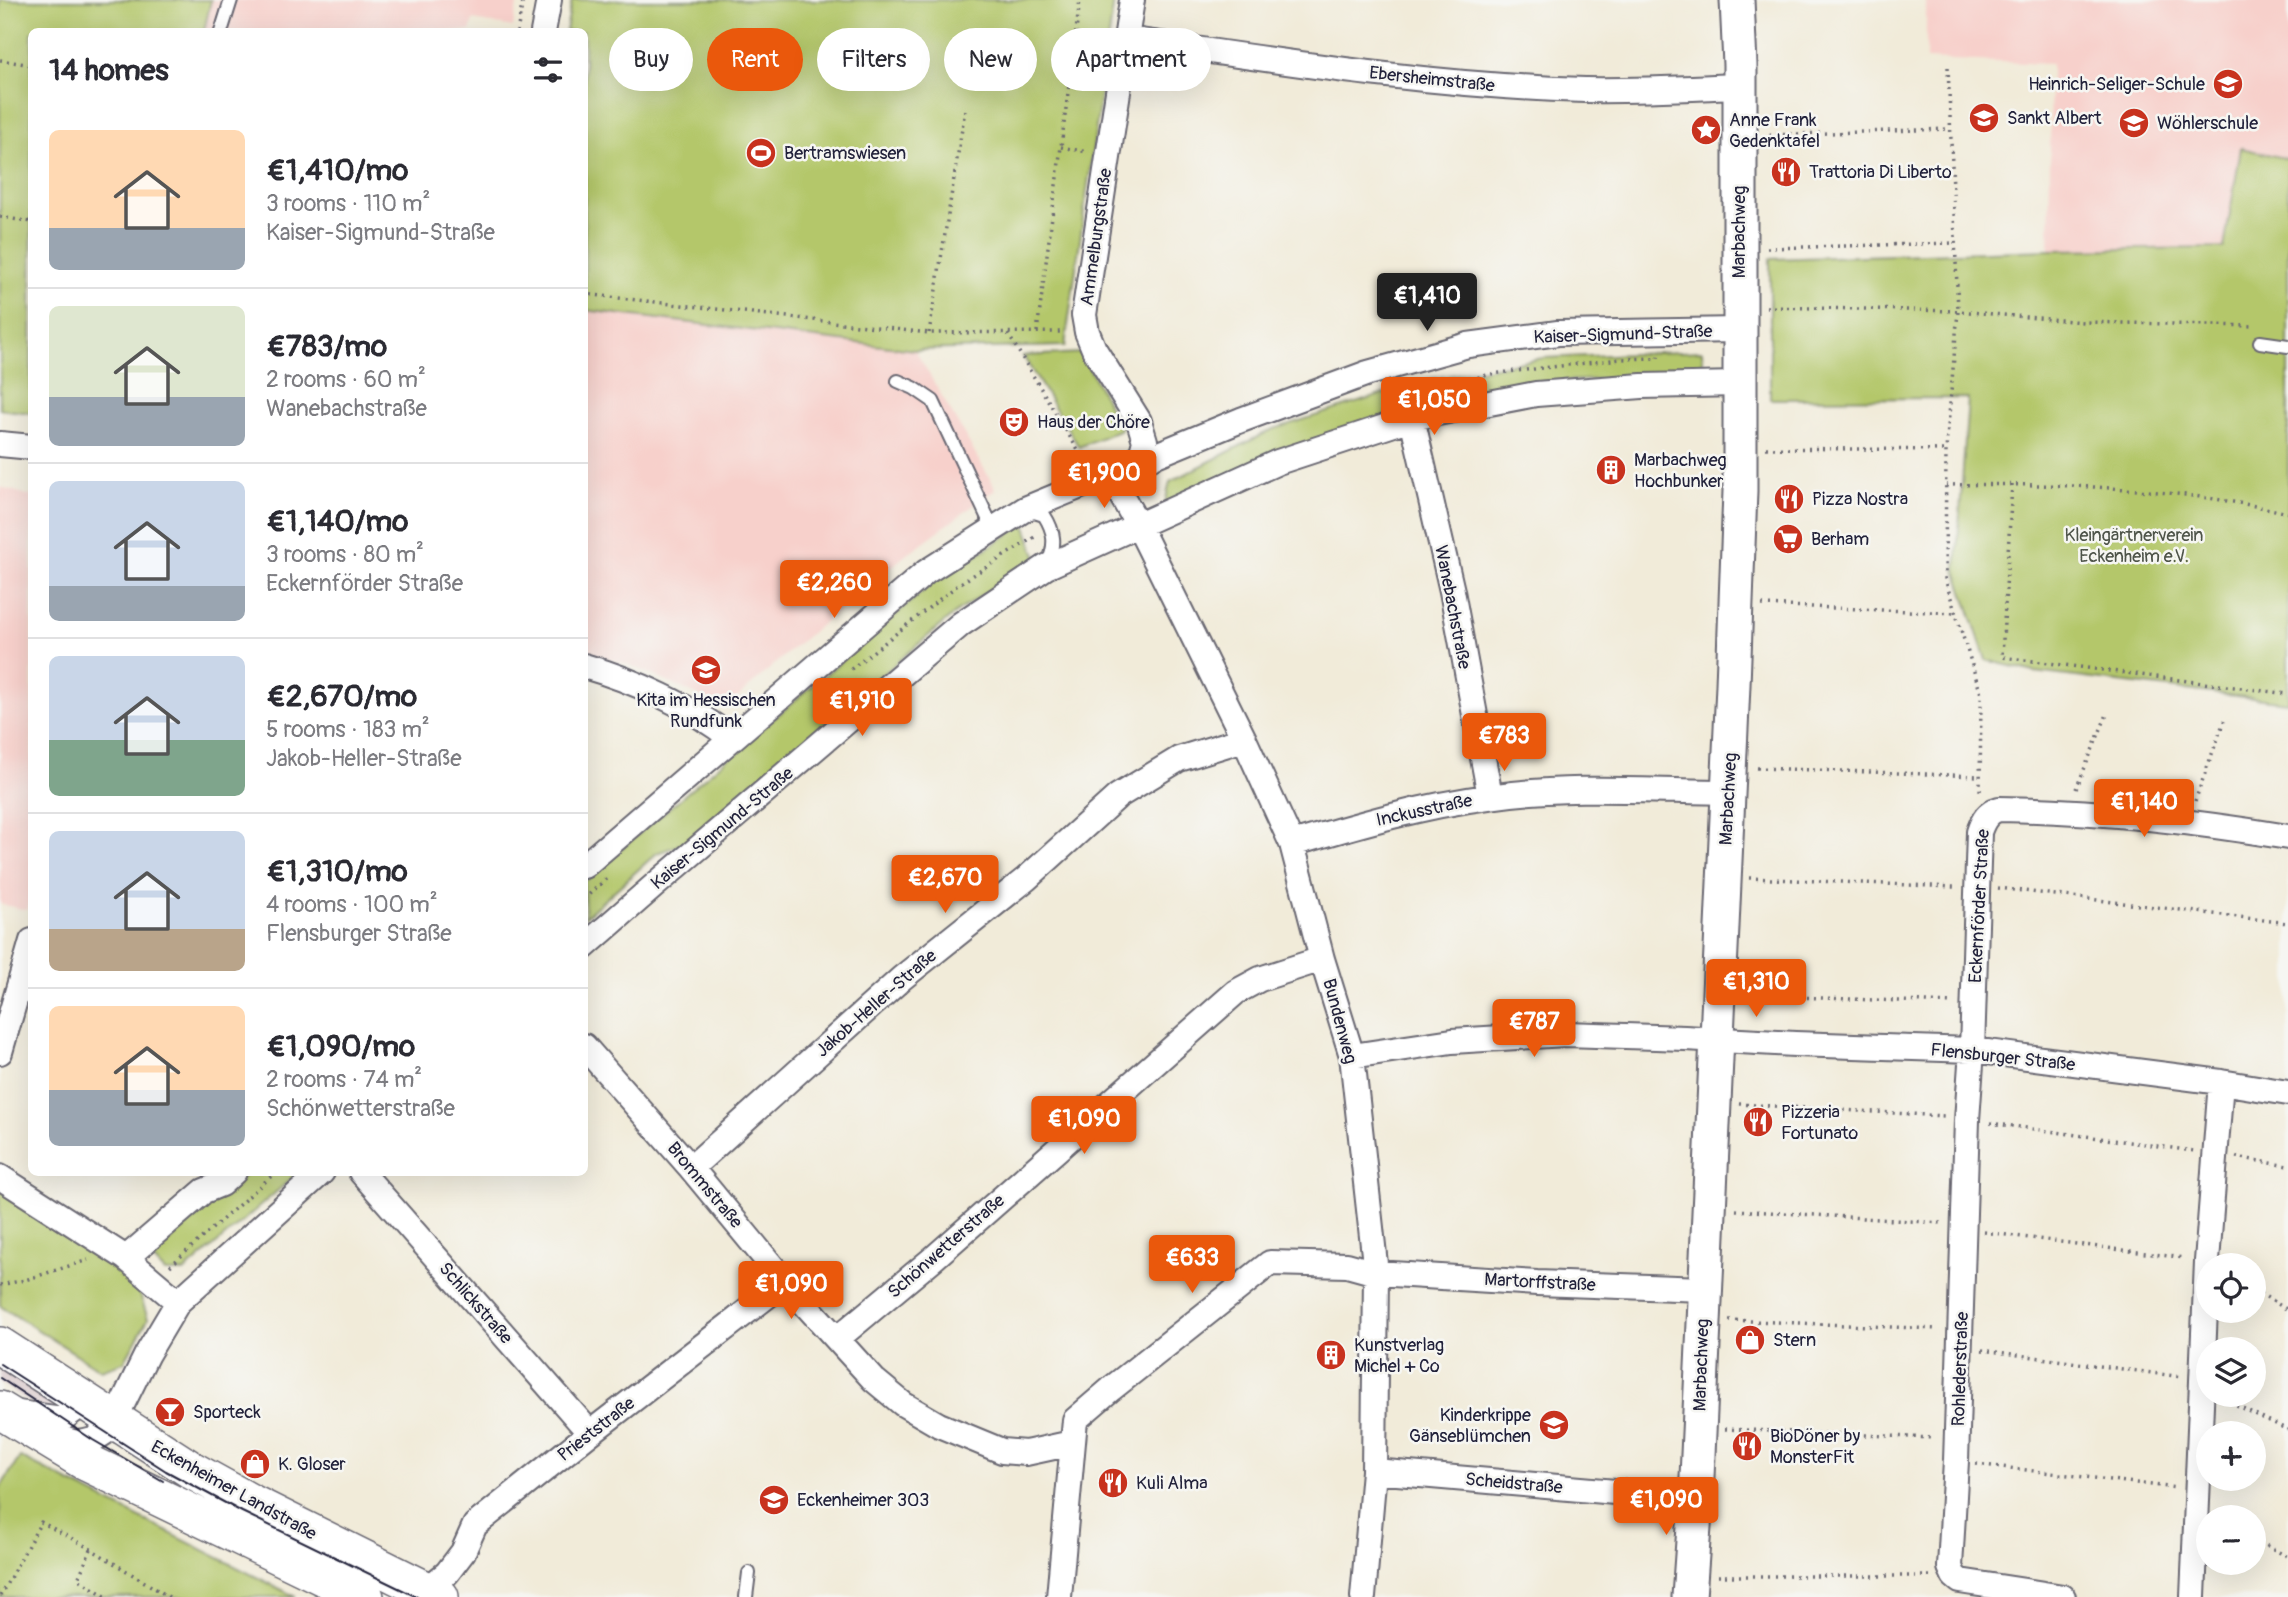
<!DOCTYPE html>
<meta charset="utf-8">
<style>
:root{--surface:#fff;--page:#f2f2f3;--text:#2b2b33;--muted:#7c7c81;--line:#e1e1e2;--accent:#ea580c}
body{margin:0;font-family:Pangolin,sans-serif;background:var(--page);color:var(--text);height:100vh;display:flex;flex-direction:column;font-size:26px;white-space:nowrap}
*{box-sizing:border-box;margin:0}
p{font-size:23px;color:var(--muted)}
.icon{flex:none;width:38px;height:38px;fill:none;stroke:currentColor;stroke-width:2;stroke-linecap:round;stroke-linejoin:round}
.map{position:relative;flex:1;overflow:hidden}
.details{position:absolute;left:28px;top:28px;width:560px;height:1148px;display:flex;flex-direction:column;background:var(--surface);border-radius:10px;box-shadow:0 7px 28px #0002}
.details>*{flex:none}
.top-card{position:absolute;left:609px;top:28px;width:665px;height:63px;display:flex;gap:14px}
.controls{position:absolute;left:2196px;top:1253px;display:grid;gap:14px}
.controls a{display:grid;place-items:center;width:70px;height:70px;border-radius:50%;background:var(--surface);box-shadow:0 7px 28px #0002;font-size:35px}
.price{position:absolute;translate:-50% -60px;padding:0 16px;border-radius:7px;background:var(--accent);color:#fff;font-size:23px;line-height:46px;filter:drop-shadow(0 2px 4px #0008)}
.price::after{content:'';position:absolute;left:50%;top:42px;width:21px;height:16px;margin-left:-10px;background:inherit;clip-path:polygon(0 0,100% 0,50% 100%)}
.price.selected{background:#222;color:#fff}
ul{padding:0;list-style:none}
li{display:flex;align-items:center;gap:21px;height:175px;padding:0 21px}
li+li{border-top:2px solid var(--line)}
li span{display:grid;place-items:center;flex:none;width:196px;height:140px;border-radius:10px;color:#555}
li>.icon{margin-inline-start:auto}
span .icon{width:84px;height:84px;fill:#fffc;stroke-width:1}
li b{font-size:30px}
h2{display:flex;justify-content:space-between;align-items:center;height:84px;padding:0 21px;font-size:30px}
.chip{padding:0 24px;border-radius:32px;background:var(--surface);box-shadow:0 7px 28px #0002;font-size:24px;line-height:63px}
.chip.selected{background:var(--accent);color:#fff}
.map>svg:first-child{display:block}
</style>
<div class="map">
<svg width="2288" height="1597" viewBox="0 0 2288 1597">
<rect width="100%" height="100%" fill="#f6f6f2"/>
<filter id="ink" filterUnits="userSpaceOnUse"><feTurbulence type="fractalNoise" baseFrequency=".0143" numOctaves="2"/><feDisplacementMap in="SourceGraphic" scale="14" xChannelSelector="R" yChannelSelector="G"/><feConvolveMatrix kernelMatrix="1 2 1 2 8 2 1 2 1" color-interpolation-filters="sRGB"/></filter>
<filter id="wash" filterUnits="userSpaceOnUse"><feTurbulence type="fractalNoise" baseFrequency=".00686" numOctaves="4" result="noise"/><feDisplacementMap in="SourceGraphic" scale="28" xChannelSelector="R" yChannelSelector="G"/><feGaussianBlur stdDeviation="1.57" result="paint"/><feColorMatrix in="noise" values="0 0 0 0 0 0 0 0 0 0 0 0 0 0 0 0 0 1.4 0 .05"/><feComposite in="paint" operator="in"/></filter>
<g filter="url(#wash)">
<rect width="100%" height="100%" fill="#f1ebd9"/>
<!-- built -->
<path fill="#f7d0cb" d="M211 0H518L513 27 473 20 470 31 204 32Z
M1926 0H2288V159L2241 149 2224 248 2049 250 2051 64 1926 59Z
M584 310 915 350 996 489 907 554 794 647 729 705 717 704 630 665 585 652Z
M0 487 31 496 32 892 27 910 0 904Z"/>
<!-- industrial -->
<path fill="#d2bec2" d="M0 1352 65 1400 60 1410 44 1413 0 1383Z"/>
<!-- green -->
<path fill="#b4c76b" stroke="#6b7453" stroke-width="2" d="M0 0H211L204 31 32 32 31 413 0 409Z
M572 0H1114L1065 346 915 350 585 310 584 32 566 31Z
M2241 148 2288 159V702L2034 672 1986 660 1956 570 1968 398 1770 399V259L2049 250 2224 248Z
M1702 351 1703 375 1539 382 1459 396 1401 409 1164 506 1170 482 1271 430 1431 379 1543 358Z
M1081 353 1121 429 1079 447 1023 356Z
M1025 524 1037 558 954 614 767 773 691 841 657 853 585 917 584 882 614 855 935 581Z
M247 1173H298L184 1272H165L151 1257Z
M0 1190 126 1277 139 1291 148 1319 124 1362 101 1370 0 1306Z
M20 1457 296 1597H0V1488Z"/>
</g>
<g filter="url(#ink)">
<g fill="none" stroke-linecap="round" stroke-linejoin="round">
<!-- lane casing -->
<g stroke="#6a6872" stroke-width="16">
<path id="lane" d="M221 32 231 0
M2260 342 2288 346
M898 381 914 388 933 401 993 529
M1028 510 1044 515C1055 532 1056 545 1048 563
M746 1597 749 1573"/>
</g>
<!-- street casing -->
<g stroke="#6a6872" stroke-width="28">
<path id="street" d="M1132 0 1084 315 1087 332 1094 349 1139 421 1145 441 1140 460
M543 32 549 0
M1127 39C1279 61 1431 86 1585 90 1636 91 1688 88 1739 86
M1412 418 1452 591 1490 796
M0 444 32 447
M1109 473 1138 525 1244 739 1292 844 1322 959 1352 1056 1376 1273 1374 1471 1363 1597
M584 666C633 680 693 707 732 739
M1292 844C1357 825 1421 806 1488 797 1568 785 1648 791 1728 792
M584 866 926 572 1025 509 1241 420 1368 373 1468 345 1558 333 1739 330
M584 947 655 885 961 624 1046 567 1278 462 1412 418 1536 394 1642 386 1739 384
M584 1046 691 1168 785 1282 874 1380 903 1404 939 1425 1002 1451 1026 1453 1072 1443
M0 1052 32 941
M1352 1056 1452 1041 1566 1034 1685 1038 1795 1044 1972 1050 2221 1082 2288 1093
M691 1168 902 978 1026 879 1118 796 1179 759 1244 739
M361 1172 590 1433
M0 1177 126 1258 178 1302
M126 1258 204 1191 221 1184 234 1172
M838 1338 935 1257 1236 992 1260 979 1322 959
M18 1413 62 1419 73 1411 78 1396
M57 1437 72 1442 81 1443 93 1440 104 1433 114 1421 147 1354 178 1302 322 1172
M1374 1471 1696 1499
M423 1589 432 1585 447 1573 463 1552 475 1525 590 1433 785 1282
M1059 1597 1075 1420 1111 1389 1270 1263 1347 1265 1376 1273 1537 1283 1704 1289
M2063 1597 1960 1581 1954 1576 1950 1567 1956 1461 1967 1120 1972 1050 1979 832C1983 820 1988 812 1999 809 2098 810 2191 821 2288 837
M2193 1597 2207 1261 2221 1082"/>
</g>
<!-- secondary casing -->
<g stroke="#6a6872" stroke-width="37">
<path id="secondary" d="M1689 1597 1696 1499 1733 685 1740 491V65L1737 0"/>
</g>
<!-- primary casing -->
<g stroke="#6a6872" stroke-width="40">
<path id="primary" d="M0 1346 193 1471 249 1502 440 1597
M0 1410 84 1461 365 1597"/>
</g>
<!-- path -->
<path stroke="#6a6872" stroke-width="3.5" stroke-dasharray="2 5" stroke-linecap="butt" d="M517 32 523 0
M1076 34 1105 37
M0 60 32 65
M1948 67 1958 311 1946 450 1945 579 1981 694 1980 794
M1769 135 1949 129
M1061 147 1087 152
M0 217 32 222
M1767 248 1954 243
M584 294 929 333 1064 332
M1766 307 1958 311 2083 322 2254 326
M1037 332 1080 0
M929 333 965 110
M1008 334 1085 462
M1437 388 1491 374 1620 359 1658 358 1659 352
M1766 448 1946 450
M2012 484 2002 657 2288 694
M1946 485C2060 483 2176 487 2288 513
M1762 605 1956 613
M851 669 959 584 1038 535
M1757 768 1979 776
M2076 789 2108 712
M2195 801 2224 721
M1749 878 1954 887
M1998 888 2288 923
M584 899 606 879
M1744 995 1953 1003
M1739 1104 1944 1116
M1990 1123 2194 1151
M2236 1157 2288 1166
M1736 1210 1942 1223
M1984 1232 2184 1258
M170 1266 276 1172
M0 1285 25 1280 88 1260
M2254 1290 2288 1310
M1729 1320 1938 1329
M1982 1350 2182 1377
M2224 1399 2288 1430
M1725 1429 1934 1438
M1976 1464 2177 1488
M2254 1539 2288 1557
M91 1549 78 1579 107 1597
M1718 1576H1931
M0 1596 41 1522 91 1549 169 1597"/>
<!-- lane -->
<use href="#lane" stroke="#fff" stroke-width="12"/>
<!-- street -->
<use href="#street" stroke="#fff" stroke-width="24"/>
<!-- secondary -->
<use href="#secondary" stroke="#fff" stroke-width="33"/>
<!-- primary -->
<use href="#primary" stroke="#fff" stroke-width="37"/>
<!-- tram -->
<path stroke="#22223b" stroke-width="2" d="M0 1364 166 1471 242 1512 417 1597
M0 1378 93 1440 163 1481"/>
</g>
</g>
<!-- icons -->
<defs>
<g id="school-disc" transform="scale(1.575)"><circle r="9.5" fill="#c8321e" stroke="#f6f6f2"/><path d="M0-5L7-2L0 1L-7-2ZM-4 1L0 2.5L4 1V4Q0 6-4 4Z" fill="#fff"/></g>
<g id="sight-disc" transform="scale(1.575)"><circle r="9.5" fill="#c8321e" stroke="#f6f6f2"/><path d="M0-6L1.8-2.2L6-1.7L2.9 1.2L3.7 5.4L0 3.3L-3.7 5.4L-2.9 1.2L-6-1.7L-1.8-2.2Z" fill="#fff"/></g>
<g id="stadium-disc" transform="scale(1.575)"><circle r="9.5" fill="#c8321e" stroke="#f6f6f2"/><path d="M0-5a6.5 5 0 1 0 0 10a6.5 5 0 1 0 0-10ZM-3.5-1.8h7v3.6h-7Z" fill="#fff"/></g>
<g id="restaurant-disc" transform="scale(1.575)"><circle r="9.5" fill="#c8321e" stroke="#f6f6f2"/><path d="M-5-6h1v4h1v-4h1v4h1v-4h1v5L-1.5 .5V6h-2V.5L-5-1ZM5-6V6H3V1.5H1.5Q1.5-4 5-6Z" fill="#fff"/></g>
<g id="theatre-disc" transform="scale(1.575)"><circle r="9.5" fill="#c8321e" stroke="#f6f6f2"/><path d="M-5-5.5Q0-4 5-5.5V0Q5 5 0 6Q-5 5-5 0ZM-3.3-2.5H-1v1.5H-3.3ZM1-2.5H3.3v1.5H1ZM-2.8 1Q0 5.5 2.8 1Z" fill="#fff"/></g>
<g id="building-disc" transform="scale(1.575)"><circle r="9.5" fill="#c8321e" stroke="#f6f6f2"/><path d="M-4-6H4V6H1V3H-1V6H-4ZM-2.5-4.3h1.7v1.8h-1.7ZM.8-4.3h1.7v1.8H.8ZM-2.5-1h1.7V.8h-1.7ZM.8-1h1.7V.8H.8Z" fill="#fff"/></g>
<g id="supermarket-disc" transform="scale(1.575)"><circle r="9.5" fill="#c8321e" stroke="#f6f6f2"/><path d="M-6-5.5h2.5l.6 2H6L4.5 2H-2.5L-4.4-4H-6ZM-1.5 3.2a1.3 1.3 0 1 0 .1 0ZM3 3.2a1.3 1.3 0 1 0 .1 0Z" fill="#fff"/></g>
<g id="shop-disc" transform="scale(1.575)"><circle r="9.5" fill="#c8321e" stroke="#f6f6f2"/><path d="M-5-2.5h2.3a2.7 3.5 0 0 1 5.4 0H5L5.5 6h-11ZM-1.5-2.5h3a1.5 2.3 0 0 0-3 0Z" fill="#fff"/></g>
<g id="bar-disc" transform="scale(1.575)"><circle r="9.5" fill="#c8321e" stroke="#f6f6f2"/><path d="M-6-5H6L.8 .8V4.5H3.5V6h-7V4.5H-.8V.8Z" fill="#fff"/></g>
</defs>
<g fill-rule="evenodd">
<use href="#school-disc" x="2228" y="84"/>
<use href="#school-disc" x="1984" y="118"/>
<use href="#school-disc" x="2134" y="123"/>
<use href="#sight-disc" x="1706" y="130"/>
<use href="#stadium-disc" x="761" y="153"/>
<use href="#restaurant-disc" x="1786" y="172"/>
<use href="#theatre-disc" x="1014" y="422"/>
<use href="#building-disc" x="1611" y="470"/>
<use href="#restaurant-disc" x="1789" y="499"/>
<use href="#supermarket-disc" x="1788" y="539"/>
<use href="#school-disc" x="706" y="670"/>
<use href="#restaurant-disc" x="1758" y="1122"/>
<use href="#shop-disc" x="1750" y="1340"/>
<use href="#building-disc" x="1331" y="1355"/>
<use href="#bar-disc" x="170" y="1412"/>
<use href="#school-disc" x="1554" y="1425"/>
<use href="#restaurant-disc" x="1747" y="1446"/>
<use href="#shop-disc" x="255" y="1464"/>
<use href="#restaurant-disc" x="1113" y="1483"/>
<use href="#school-disc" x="774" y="1500"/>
</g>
<g text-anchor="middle" stroke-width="5" stroke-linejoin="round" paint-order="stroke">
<!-- street labels -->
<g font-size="18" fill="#22223b" stroke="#f6f6f2">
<text transform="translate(1432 79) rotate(6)" y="6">Ebersheimstraße</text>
<text transform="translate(1739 232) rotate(-90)" y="6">Marbachweg</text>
<text transform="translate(1096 237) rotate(-82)" y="6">Ammelburgstraße</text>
<text transform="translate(1623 334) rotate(-2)" y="6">Kaiser-Sigmund-Straße</text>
<text transform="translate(1453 607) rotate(79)" y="6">Wanebachstraße</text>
<text transform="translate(1728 799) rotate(-87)" y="6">Marbachweg</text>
<text transform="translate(1424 810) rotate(-12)" y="6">Inckusstraße</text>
<text transform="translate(722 828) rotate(-40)" y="6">Kaiser-Sigmund-Straße</text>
<text transform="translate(1979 906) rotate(-87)" y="6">Eckernförder Straße</text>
<text transform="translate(876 1003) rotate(-41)" y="6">Jakob-Heller-Straße</text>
<text transform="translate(1340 1021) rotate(75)" y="6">Bundenweg</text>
<text transform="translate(2003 1057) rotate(6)" y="6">Flensburger Straße</text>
<text transform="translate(705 1185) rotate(50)" y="6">Brommstraße</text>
<text transform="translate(946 1246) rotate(-41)" y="6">Schönwetterstraße</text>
<text transform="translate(1540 1282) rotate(3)" y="6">Martorffstraße</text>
<text transform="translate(476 1303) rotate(49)" y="6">Schlickstraße</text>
<text transform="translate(1701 1365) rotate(-88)" y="6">Marbachweg</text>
<text transform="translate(1960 1369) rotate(-88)" y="6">Rohlederstraße</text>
<text transform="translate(596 1429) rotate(-38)" y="6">Prieststraße</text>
<text transform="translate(1514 1483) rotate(5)" y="6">Scheidstraße</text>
<text transform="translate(234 1490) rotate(29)" y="6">Eckenheimer Landstraße</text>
</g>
<!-- poi labels -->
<g font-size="18" fill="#22223b" stroke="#f6f6f2" text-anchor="start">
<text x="2205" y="90" text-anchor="end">Heinrich-Seliger-Schule</text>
<text x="2007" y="124">Sankt Albert</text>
<text x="1729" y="126">Anne Frank<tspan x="1729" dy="21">Gedenktafel</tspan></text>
<text x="2157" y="129">Wöhlerschule</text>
<text x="784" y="159">Bertramswiesen</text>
<text x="1809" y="178">Trattoria Di Liberto</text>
<text x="1037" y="428">Haus der Chöre</text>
<text x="1634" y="466">Marbachweg<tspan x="1634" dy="21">Hochbunker</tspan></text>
<text x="1812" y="505">Pizza Nostra</text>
<text x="1811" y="545">Berham</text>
<text x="706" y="706" text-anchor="middle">Kita im Hessischen<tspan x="706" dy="21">Rundfunk</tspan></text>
<text x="1781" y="1118">Pizzeria<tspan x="1781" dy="21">Fortunato</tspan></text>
<text x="1773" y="1346">Stern</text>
<text x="1354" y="1351">Kunstverlag<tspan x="1354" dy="21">Michel + Co</tspan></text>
<text x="193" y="1418">Sporteck</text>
<text x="1531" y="1421" text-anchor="end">Kinderkrippe<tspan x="1531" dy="21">Gänseblümchen</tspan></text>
<text x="1770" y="1442">BioDöner by<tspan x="1770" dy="21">MonsterFit</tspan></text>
<text x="278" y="1470">K. Gloser</text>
<text x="1136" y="1489">Kuli Alma</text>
<text x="797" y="1506">Eckenheimer 303</text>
</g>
<!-- park labels -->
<g font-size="18" fill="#4e5449" stroke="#f6f6f2">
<text x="2134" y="541">Kleingärtnerverein<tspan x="2134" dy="21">Eckenheim e.V.</tspan></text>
</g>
</g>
</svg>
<div class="controls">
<a><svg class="icon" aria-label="locate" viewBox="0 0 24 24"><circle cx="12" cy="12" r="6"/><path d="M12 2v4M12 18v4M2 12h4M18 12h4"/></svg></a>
<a><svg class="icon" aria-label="layers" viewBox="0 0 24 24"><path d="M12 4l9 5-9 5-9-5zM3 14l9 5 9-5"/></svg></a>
<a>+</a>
<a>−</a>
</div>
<b class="price selected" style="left:1427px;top:333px">€1,410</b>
<b class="price" style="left:1434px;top:437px">€1,050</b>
<b class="price" style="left:1104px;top:510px">€1,900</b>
<b class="price" style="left:834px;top:620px">€2,260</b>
<b class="price" style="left:862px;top:738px">€1,910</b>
<b class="price" style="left:1504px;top:773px">€783</b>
<b class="price" style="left:2144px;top:839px">€1,140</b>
<b class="price" style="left:945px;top:915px">€2,670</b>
<b class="price" style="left:1756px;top:1019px">€1,310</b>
<b class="price" style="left:1534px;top:1059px">€787</b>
<b class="price" style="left:1084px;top:1156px">€1,090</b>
<b class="price" style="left:1192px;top:1295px">€633</b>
<b class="price" style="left:791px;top:1321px">€1,090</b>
<b class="price" style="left:1666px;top:1537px">€1,090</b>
<div class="top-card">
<a class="chip">Buy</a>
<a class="chip selected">Rent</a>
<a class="chip">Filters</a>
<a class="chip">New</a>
<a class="chip">Apartment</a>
</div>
<section class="details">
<h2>14 homes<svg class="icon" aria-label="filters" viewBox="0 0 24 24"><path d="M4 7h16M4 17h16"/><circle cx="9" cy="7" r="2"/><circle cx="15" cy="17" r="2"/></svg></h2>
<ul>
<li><span style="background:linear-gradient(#ffd9b3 70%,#9aa5b1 0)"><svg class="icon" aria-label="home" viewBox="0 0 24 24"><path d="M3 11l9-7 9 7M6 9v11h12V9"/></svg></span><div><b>€1,410/mo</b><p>3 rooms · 110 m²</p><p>Kaiser-Sigmund-Straße</p></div></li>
<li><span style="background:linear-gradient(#dfe7d0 65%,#9aa5b1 0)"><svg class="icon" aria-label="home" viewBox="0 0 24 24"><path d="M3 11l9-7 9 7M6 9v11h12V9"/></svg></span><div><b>€783/mo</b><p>2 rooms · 60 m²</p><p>Wanebachstraße</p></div></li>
<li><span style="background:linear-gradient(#c9d6e8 75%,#9aa5b1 0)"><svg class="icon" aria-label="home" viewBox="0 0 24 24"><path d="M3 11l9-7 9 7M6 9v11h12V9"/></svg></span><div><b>€1,140/mo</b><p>3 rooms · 80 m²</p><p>Eckernförder Straße</p></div></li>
<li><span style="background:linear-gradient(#c9d6e8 60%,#7fa58c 0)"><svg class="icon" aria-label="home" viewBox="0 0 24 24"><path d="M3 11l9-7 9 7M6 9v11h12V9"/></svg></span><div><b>€2,670/mo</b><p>5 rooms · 183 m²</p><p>Jakob-Heller-Straße</p></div></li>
<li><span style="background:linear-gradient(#c9d6e8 70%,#b9a48a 0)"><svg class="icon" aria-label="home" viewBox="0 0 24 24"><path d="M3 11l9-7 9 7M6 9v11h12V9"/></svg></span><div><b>€1,310/mo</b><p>4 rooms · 100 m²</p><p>Flensburger Straße</p></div></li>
<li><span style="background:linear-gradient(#ffd9b3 60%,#9aa5b1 0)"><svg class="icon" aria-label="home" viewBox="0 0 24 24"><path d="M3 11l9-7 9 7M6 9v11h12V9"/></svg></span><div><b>€1,090/mo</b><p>2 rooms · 74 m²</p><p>Schönwetterstraße</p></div></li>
</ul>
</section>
</div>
